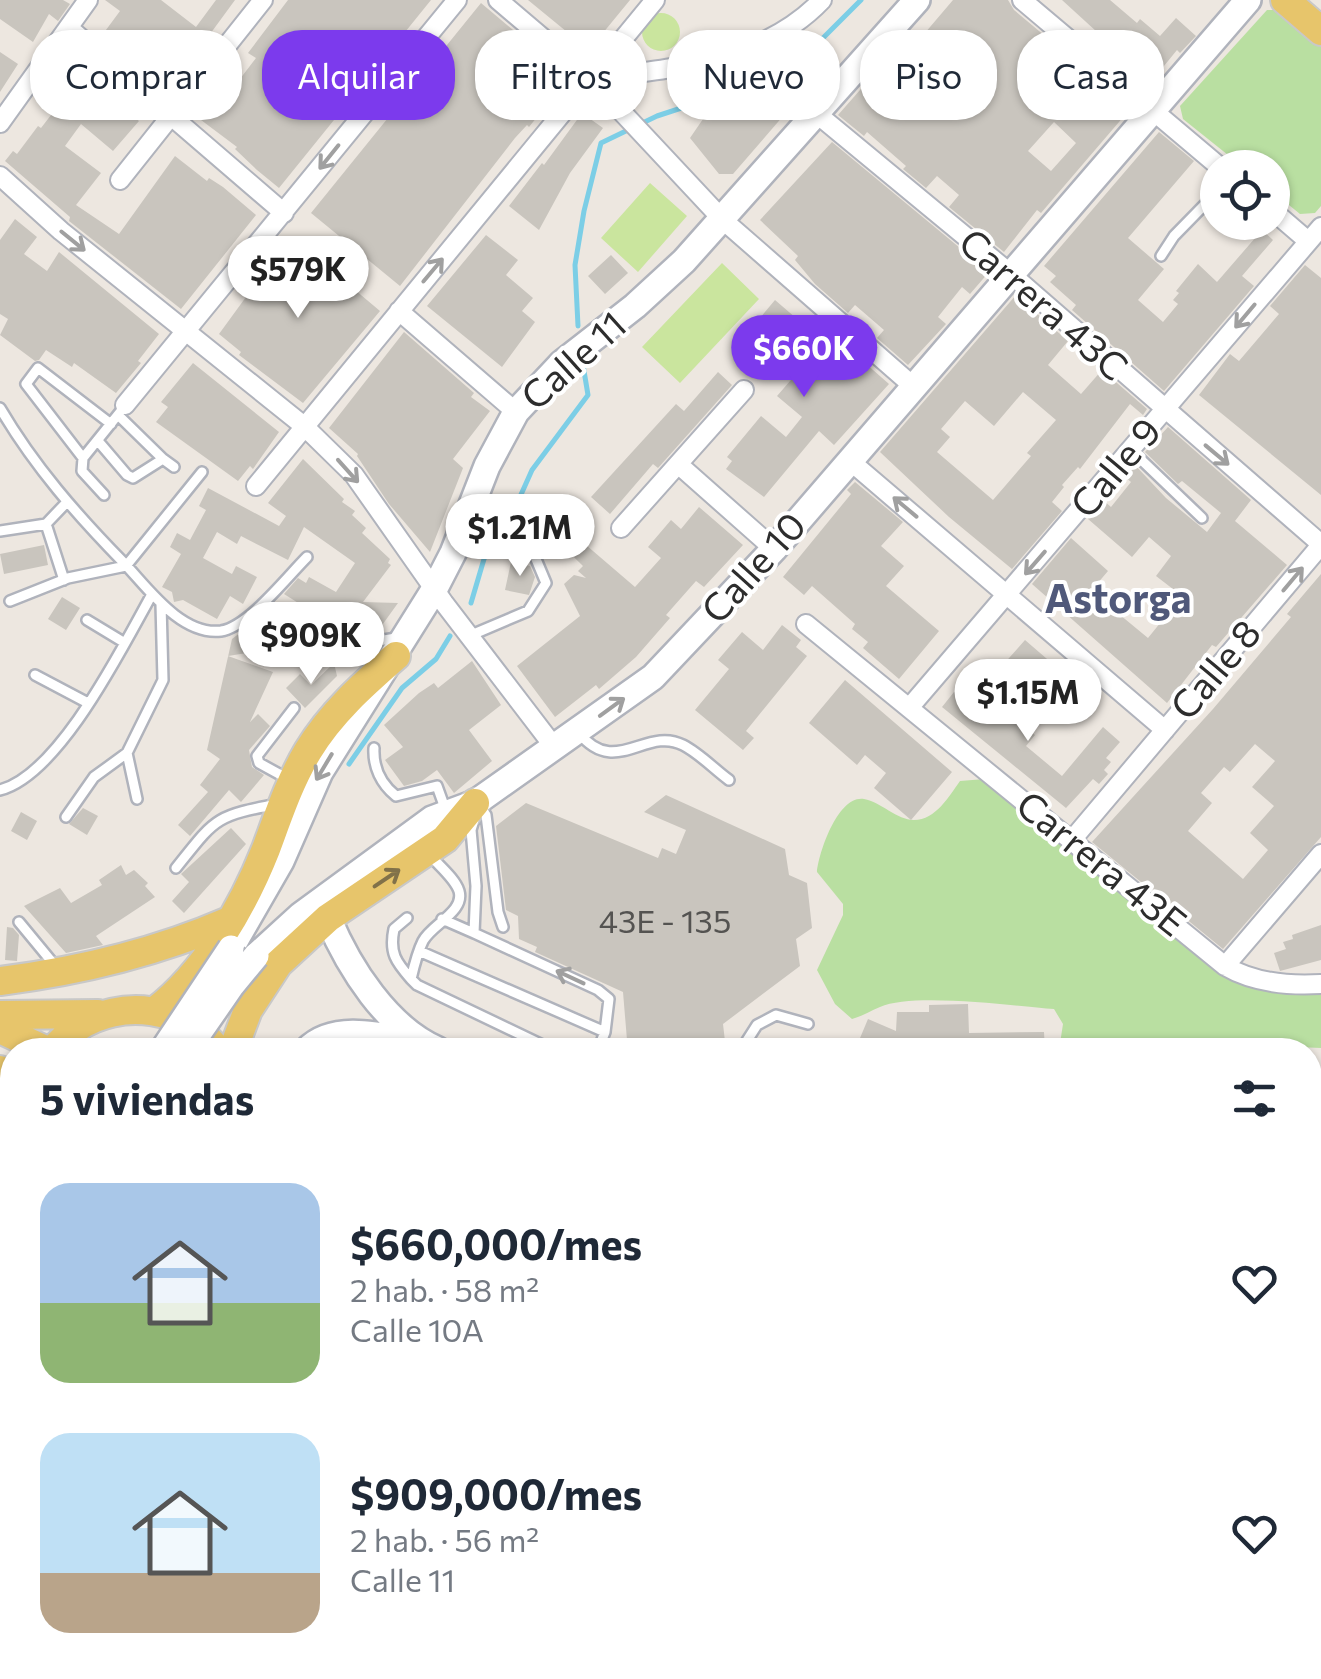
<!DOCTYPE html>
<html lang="es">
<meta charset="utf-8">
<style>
:root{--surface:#fff;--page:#f2f2f3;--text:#1f2937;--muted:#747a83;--accent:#7c3aed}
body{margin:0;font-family:Commissioner,sans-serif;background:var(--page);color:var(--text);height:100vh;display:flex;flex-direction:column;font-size:38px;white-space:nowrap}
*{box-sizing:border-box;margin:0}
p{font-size:32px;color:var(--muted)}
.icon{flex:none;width:55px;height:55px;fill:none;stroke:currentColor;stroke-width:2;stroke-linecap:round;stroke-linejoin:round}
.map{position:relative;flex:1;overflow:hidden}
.sheet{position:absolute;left:0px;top:1038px;width:1322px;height:642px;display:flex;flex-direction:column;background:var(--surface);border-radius:40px 40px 0 0;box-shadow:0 2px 8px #0004}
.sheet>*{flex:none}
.hud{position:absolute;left:30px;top:30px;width:1262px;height:90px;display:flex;gap:20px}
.buttons{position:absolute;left:1200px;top:150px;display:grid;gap:20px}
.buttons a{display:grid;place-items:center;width:90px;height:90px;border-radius:50%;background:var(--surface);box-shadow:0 2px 8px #0004;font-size:50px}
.price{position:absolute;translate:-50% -85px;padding:0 22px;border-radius:35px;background:#fff;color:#222;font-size:32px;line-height:65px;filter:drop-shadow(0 2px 5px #0008)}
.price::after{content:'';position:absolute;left:50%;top:60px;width:30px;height:22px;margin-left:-15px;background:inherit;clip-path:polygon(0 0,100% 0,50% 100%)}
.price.selected{background:var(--accent);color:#fff}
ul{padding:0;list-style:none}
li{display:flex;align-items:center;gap:30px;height:250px;padding:0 40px}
li span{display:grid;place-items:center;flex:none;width:280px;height:200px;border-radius:30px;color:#555}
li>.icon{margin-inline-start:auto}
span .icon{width:120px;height:120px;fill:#fffc;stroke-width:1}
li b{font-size:42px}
h2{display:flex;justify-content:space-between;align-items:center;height:120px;padding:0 40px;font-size:42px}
.pill{padding:0 35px;border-radius:40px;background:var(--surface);box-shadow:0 2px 8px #0004;font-size:35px;line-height:90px}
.pill.selected{background:var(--accent);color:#fff}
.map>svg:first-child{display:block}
</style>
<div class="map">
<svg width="1321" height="1679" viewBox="0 0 1321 1679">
<rect width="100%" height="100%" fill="#ede7e0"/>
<!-- green -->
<path fill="#b9dfa1" d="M1267 10H1282L1321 45V206L1315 213 1300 214 1273 192 1272 168 1243 167 1183 119 1180 106Z
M985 779 1209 961 1321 991V1048L1207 1043 1189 1050H1059L1063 1024 1054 1009C1014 1006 913 992 880 1007 870 1011 863 1016 852 1019L835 1004 817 970 843 915V904L817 872C819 852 838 795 864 799 881 802 897 820 914 820 936 820 949 796 960 781Z
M627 1668H667L661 1679H622Z"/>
<!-- pitch -->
<path fill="#cae59e" d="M642 32a19 19 0 1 1 38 0a19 19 0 1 1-38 0Z
M650 183 687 216 638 272 601 238Z
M722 263 759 299 680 383 642 347Z
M705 1668H865L889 1679H699Z
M1042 1668H1068L1094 1679H1037Z"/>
<!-- water -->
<path fill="#7ccee6" d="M0 1542 12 1551V1636L0 1630Z
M74 1668H229L251 1679H97Z"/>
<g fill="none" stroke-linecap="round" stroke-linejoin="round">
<!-- stream -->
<path stroke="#7ccee6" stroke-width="5" d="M780 76 787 74 861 0
M578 326 575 265 584 211 601 143 657 116 770 79
M471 603 484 559 511 517 532 470 588 395 583 365
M349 764 402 688 436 659 450 636
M1310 1281H1321"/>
</g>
<!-- building -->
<path fill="#c9c5be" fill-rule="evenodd" d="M0 0H63L70 4 58 21 49 14 33 42 0 19Z
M105 0H161L196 27 216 0H235L172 86 103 34 120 11Z
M288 0H431L279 188 257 170 235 149 237 147 201 120 225 88 230 92 256 58 248 53Z
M528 0H630L589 50Z
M953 0H1008L1014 10 1131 108 1041 213 1037 210 1004 252 949 207 959 195 937 176 926 188 903 169 906 166 867 132 864 136 838 115 904 40 913 47ZM1054 122 1076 143 1051 171 1028 151Z
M1062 0H1110L1137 23 1140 19 1160 36 1176 18 1196 36 1180 53 1177 50 1146 88 1090 41 1097 32Z
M481 3 569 77 529 127 527 125 515 138 400 286 311 213Z
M0 52 18 64 0 92Z
M74 68 139 121 113 151 81 124 65 146 101 173 76 205 119 234 175 156 207 181 209 178 223 187 256 215 181 309 69 221 70 217 5 161 13 151 17 154 38 126 41 128 58 106 48 97Z
M768 101 784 115 733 174H719L690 138 703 119Z
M582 113 603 128 570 173 539 230 509 206 542 163 544 165Z
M1159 132 1194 161 1128 238 1164 269 1138 300 1163 322 1178 304 1173 300 1179 293 1176 291 1198 264 1217 282 1262 230 1273 240 1242 276 1254 286 1164 391 1072 310 1076 305 1050 282 1056 276 1044 266Z
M832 142 989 272 970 294 962 287 938 317 946 324 908 365 877 338 884 330 855 305 848 313 815 284 795 260 798 256 760 220Z
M15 219 37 237 24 254 47 271 59 252 159 334 138 361 141 363 116 393 74 363 72 367 46 350 39 360 35 361 0 335 8 319 0 314V240Z
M486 235 518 260 506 275 533 298 522 311 535 322 502 367 427 306Z
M285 238 334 277 336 274 380 311 303 403 239 355 241 352 219 334 270 264 266 261Z
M611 255 628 273 605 294 588 276Z
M1305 265 1321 278V495L1199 395 1230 354 1239 361 1279 314 1270 306Z
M1016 295 1068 341 1048 365 1081 394 1102 370 1147 409 1143 415 1130 404 1080 469 1078 467 1062 485 1064 487 1052 502 1062 511 1012 569 949 517 880 452ZM1023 392 1056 420 1027 453 1031 456 993 500 937 452 950 437 941 429 965 401 994 426Z
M775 300 832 349 840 341 889 384 834 445 819 431 764 497 726 469 732 461 727 457 761 416 786 437 802 417 777 396 797 373 761 344 770 332 763 326 766 322 760 318Z
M404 332 474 393 471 397 490 411 453 459 463 468 430 552 389 504 357 456 358 454 329 428Z
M193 363 279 432 253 469 250 466 238 481 156 422 168 407 161 402Z
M718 372 732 385 658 468 653 464 610 514 591 497 676 404 684 411Z
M1168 427 1251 500 1235 521 1287 565 1216 647 1212 645 1167 703 1032 584 1071 538 1108 571 1091 591 1148 638 1182 596 1156 576 1171 556 1149 537 1132 557 1088 519 1103 500 1111 507 1131 482 1124 476 1134 464 1166 498 1207 532 1221 513 1182 481 1178 484 1145 452Z
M303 459 344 499 342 502 355 511 352 515 366 528 362 533 390 559 388 563 391 565 363 602 398 603 380 628 359 634 320 607 328 640 228 656 273 672 250 722 258 714 270 726 249 750 252 767 264 775 241 802 229 790 190 836 178 825 208 792 200 785 220 759 207 750 232 639 258 619 311 611 284 594 298 578 306 583 309 577 336 592 355 563 304 527 288 560 241 536 237 544 217 532 203 558 232 574 236 566 257 577 243 604 230 596 217 619 183 600 174 602 172 592 162 587 181 554 170 547 177 533 190 540 206 510 199 506 208 488 279 526 286 516 268 503Z
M855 482 903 522 881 546 904 566 886 586 939 631 899 679 863 648 868 642 852 629 855 624 812 586 804 595 783 577 851 494 847 490Z
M699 507 743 545 704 587 696 581 666 615 670 618 636 657 599 689 596 685 555 717 517 666 580 616 564 584 574 575 586 578 578 571 583 566 549 533 564 515 578 526 572 533 635 587 661 558 648 547 671 520 681 529Z
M44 545 48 565 4 574 0 554Z
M511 562 530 566 535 577 529 595 505 590Z
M1321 574V837L1223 949 1092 842 1213 709 1291 617 1287 614ZM1255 744 1275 761 1252 787 1274 806 1250 833 1268 850 1243 879 1188 831 1212 803 1201 793 1224 767 1230 772Z
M62 597 80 608 66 630 48 619Z
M782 625 801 640 796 647 807 656 746 731 754 738 743 750 695 710 729 669 718 660 742 632 763 650Z
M1025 640 1090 696 1067 723 1001 667Z
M472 661 501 705 469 730 492 761 454 793 437 770 422 781 404 786 385 760 403 747 384 725 419 693 434 683 438 688Z
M334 663 337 676 305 708 286 688 300 674 311 685Z
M966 677 1035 735 1026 746 1062 776 1103 727 1120 742 1106 758 1111 762 1104 770 1108 774 1099 784 1093 779 1066 808 942 707Z
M845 680 952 772 911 820 874 788 886 773 865 755 857 765 809 723Z
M666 795 785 849 789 875 807 883 812 928 796 939 800 966 723 1024 726 1050H634V1042L627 1040 623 992 535 952 537 947 519 939 518 916 506 910 496 826 526 803 658 858 662 848 676 854 686 830 644 812Z
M83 808 98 816 87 835 69 824Z
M21 812 37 821 27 840 11 831Z
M231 828 246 844 184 913 172 901 189 882 181 874Z
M121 865 126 875 134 870 148 883 145 886 155 897 96 936 103 945 66 953 24 906 60 888 71 903 102 885 99 880Z
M1321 925V960L1280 971 1274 953 1286 949 1283 942 1293 939 1292 935Z
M7 927 13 928 19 935 17 961 5 960Z
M968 1004 969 1033 1044 1032 1045 1050H855L868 1019 896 1031 897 1012H929V1005Z
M12 1128V1178L0 1173V1134Z
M229 1668H317L338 1679H251Z
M557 1668H609L604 1679H579Z
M916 1668H1021L1016 1679H939Z
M1172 1668H1198L1222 1679H1167Z"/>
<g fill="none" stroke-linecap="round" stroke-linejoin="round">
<!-- lane casing -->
<g stroke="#b0b3bc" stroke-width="14">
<path id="lane" d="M1161 256 1174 236 1218 191
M0 408C34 466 77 515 124 563 147 587 181 636 221 631 248 627 287 577 307 557
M118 415 163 459
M98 441 127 475 133 478 163 459 174 467
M1131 450 1202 518
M83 458 125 406
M104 495 82 471 83 458 26 384 38 368 111 424
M46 524 64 580
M0 531 46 524 66 503
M10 601 68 578 126 566 202 472
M87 620 125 643
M469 636 528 611 546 583 533 552 519 536
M270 659 396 638
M35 675 88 703
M579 733C615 778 646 726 683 745 699 753 714 769 729 780
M374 748C373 767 381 784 396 796L437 786 446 811
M127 753 137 799
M290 780 259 763 257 756 294 708
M0 790C59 775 122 648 151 596
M480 807 486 815 498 912 503 927
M66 817 94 777 127 753 163 680 161 604
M474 820 471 830 476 886 474 933 598 990 609 999 605 1032 598 1050
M428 853C437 864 455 878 459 891 465 912 432 924 423 941 417 953 414 966 411 979L417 985 553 1050
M176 868C216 818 214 816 278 804
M407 918 394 929C389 953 396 962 411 979
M442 919 474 933
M19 922 57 968
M419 951 605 1032
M741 1050 757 1025 776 1015 808 1024
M534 1668 557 1679
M612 1679 617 1670"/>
</g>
<!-- street casing -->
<g stroke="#b0b3bc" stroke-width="22">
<path id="street" d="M498 0 591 79 723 220 913 386
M1022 0 1221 168
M69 28 284 213
M742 52 1012 275 1321 544
M591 79C672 68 762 63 822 0
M0 123 88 0
M0 176 61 231 304 426 354 475 444 603 555 748
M120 180 263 0
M1272 210 1308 241
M399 311 516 412
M125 405 457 0
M849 460 1165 730
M678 464 774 549
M256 486 655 0
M621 528 744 390
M806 624 1225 966C1254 983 1288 986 1321 984
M909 708 1321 227
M1071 841 1321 545
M1225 966 1321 854
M1310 1116H1321
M1310 1454H1321
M1310 1586 1321 1587
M510 1668 532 1679
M1140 1679 1145 1668"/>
</g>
<!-- secondary casing -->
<g stroke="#b0b3bc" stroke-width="30">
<path id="secondary" d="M328 918C349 968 387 1028 438 1050
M231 948 281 861 320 772 434 590 453 553 487 466 516 412 562 363 635 306 684 261 917 0
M256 956 301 915 432 819 475 803 653 677 774 549 1248 0
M307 1050C335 1021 386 1037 421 1043
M1310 1245 1321 1246
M0 1309 12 1289
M1310 1322H1321
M0 1349 12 1329"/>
</g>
<!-- primary casing -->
<g stroke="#c8c8c8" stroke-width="32">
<path id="primary" d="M1285 0 1321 31
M0 981C80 971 155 953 229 921
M155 1011C205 973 243 907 266 849 279 814 289 783 308 751 331 713 363 685 396 656
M0 1015 98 1014
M0 1029 45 1050
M53 1050C60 1043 68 1034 76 1028 121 998 185 1006 217 1050
M233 1050 248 1010 278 964 328 918 445 839 475 803
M0 1070 12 1076
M0 1288 12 1267
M0 1368 12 1352
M1310 1657 1321 1662
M1261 1668 1285 1679"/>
</g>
<!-- highway casing -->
<g stroke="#c8c8c8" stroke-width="38">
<path id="highway" d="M0 1232 12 1213
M0 1438 12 1445
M0 1476 12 1482
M0 1649 12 1656
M35 1668 57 1679
M361 1668 383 1679
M444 1668 466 1679"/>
</g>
<!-- lane -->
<use href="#lane" stroke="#fff" stroke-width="9"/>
<!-- street -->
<use href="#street" stroke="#fff" stroke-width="18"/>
<!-- secondary -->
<use href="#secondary" stroke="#fff" stroke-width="25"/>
<!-- primary -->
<use href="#primary" stroke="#e7c56b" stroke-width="28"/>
<!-- highway -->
<use href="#highway" stroke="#f29d66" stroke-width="32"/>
<!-- rail -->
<path stroke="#a3a6b5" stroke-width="5" d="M0 1518 12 1524
M260 1668 282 1679"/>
<!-- secondary-bridge casing -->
<g stroke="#b0b3bc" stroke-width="30" stroke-linecap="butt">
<path id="secondary-bridge" d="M163 1050 231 948
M187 1050 232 985 256 956"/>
</g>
<!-- secondary-bridge -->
<use href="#secondary-bridge" stroke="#fff" stroke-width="25"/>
</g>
<!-- one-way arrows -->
<defs><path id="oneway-shaft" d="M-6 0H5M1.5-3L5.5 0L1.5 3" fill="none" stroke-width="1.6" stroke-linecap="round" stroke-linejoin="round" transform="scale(2.5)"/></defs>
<g stroke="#a0a0a0">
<use href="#oneway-shaft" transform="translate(329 157) rotate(129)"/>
<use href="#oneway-shaft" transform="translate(73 241) rotate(39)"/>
<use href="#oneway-shaft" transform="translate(433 270) rotate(-50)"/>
<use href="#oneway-shaft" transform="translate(1245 316) rotate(130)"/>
<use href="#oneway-shaft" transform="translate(1217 455) rotate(40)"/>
<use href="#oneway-shaft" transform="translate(348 471) rotate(48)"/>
<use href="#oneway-shaft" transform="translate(905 507) rotate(-140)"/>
<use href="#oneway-shaft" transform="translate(1035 563) rotate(131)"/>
<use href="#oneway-shaft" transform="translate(1293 579) rotate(-50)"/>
<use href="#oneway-shaft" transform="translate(612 707) rotate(-36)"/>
<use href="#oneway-shaft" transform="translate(324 767) rotate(121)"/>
<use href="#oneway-shaft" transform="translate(570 977) rotate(-155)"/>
</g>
<use stroke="#817149" href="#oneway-shaft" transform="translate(387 878) rotate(-34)"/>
<g text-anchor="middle" stroke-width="8" stroke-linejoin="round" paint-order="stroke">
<!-- number labels -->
<g font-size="32" fill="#545351">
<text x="665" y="933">43E - 135</text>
</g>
<!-- street labels -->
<g font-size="38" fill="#2d2d2d" stroke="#fff">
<text transform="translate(1043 305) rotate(41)" y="13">Carrera 43C</text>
<text transform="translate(574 361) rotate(-42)" y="13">Calle 11</text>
<text transform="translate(1116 468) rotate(-50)" y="13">Calle 9</text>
<text transform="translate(754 568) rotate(-48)" y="13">Calle 10</text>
<text transform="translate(1216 670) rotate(-50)" y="13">Calle 8</text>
<text transform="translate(1101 864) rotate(39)" y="13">Carrera 43E</text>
</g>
<!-- neighbourhood labels -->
<g font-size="40" font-weight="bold" fill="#50597a" stroke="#fff">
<text x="1118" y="613">Astorga</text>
</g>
</g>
</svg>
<div class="buttons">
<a><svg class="icon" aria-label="locate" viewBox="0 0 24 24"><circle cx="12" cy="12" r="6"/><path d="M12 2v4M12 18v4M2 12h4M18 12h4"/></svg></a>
</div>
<b class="price" style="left:298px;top:321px">$579K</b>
<b class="price selected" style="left:804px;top:400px">$660K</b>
<b class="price" style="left:520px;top:579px">$1.21M</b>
<b class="price" style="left:311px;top:687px">$909K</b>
<b class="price" style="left:1028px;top:744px">$1.15M</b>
<div class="hud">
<a class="pill">Comprar</a>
<a class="pill selected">Alquilar</a>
<a class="pill">Filtros</a>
<a class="pill">Nuevo</a>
<a class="pill">Piso</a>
<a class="pill">Casa</a>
</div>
<section class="sheet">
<h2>5 viviendas<svg class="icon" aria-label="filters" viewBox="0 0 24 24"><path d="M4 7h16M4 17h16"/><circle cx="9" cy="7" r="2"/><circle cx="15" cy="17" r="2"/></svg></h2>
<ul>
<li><span style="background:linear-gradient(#a9c7e8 60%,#8fb573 0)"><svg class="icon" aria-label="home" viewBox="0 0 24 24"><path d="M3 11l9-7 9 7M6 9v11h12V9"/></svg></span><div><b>$660,000/mes</b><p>2 hab. · 58 m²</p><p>Calle 10A</p></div><svg class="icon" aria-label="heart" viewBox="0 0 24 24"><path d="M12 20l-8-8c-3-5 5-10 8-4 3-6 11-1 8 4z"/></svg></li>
<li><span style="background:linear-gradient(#bfe0f5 70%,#b9a48a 0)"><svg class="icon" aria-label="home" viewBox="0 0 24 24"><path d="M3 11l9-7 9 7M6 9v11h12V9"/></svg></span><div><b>$909,000/mes</b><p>2 hab. · 56 m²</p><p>Calle 11</p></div><svg class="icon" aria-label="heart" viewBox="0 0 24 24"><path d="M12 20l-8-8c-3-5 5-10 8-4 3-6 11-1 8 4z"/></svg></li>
</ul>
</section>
</div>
